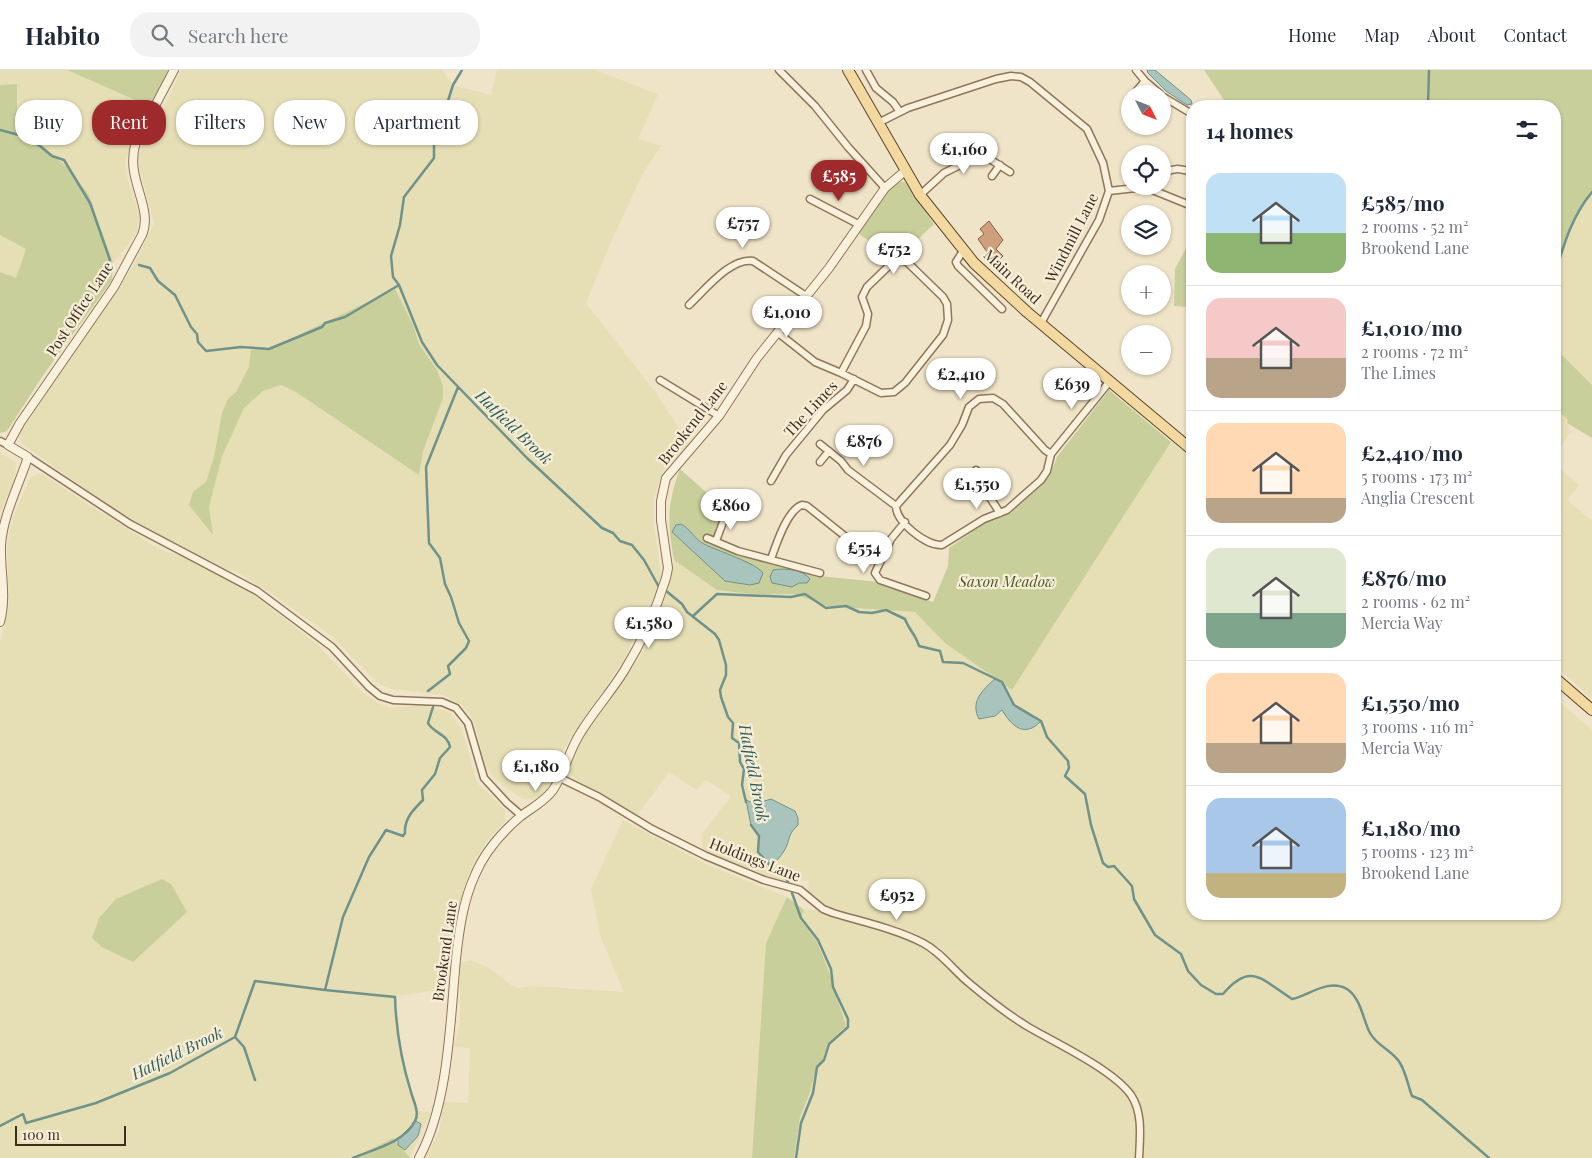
<!DOCTYPE html>
<meta charset="utf-8">
<style>
:root{--surface:#fff;--page:#f2f2f3;--text:#1f2937;--muted:#747a83;--line:#e0e1e3;--accent:#9e2a2b}
body{margin:0;font-family:"Playfair Display",serif;background:var(--page);color:var(--text);height:100vh;display:flex;flex-direction:column;font-size:19px;white-space:nowrap}
*{box-sizing:border-box;margin:0}
p{font-size:16px;color:var(--muted)}
.icon{flex:none;width:28px;height:28px;fill:none;stroke:currentColor;stroke-width:2;stroke-linecap:round;stroke-linejoin:round}
.map{position:relative;flex:1;overflow:hidden}
.panel{position:absolute;left:1186px;top:30px;width:375px;height:820px;display:flex;flex-direction:column;background:var(--surface);border-radius:20px;box-shadow:0 1px 4px #0004}
.panel>*{flex:none}
.banner{position:absolute;left:15px;top:30px;width:475px;height:45px;display:flex;gap:10px}
.needle{width:32px;rotate:132deg}
.controls{position:absolute;left:1121px;top:15px;display:grid;gap:10px}
.controls a{display:grid;place-items:center;width:50px;height:50px;border-radius:50%;background:var(--surface);box-shadow:0 1px 4px #0004;font-size:25px}
.scale{position:absolute;left:15px;bottom:12px;width:111px;box-sizing:border-box;padding-left:5px;border:2px solid #3d2e20;border-top:0;font-size:14px;line-height:18px;white-space:nowrap;color:#3d2e20;-webkit-text-stroke:4px #f7eed8;paint-order:stroke}
.price{position:absolute;translate:-50% -42px;padding:0 11px;border-radius:18px;background:#fff;color:#222;font-size:16px;line-height:32px;filter:drop-shadow(0 1px 2px #0008)}
.price::after{content:'';position:absolute;left:50%;top:30px;width:15px;height:11px;margin-left:-8px;background:inherit;clip-path:polygon(0 0,100% 0,50% 100%)}
.price.current{background:var(--accent);color:#fff}
ul{padding:0;list-style:none}
li{display:flex;align-items:center;gap:15px;height:125px;padding:0 20px}
li+li{border-top:1px solid var(--line)}
li span{display:grid;place-items:center;flex:none;width:140px;height:100px;border-radius:15px;color:#555}
li>.icon{margin-inline-start:auto}
span .icon{width:60px;height:60px;fill:#fffc;stroke-width:1}
li b{font-size:21px}
h2{display:flex;justify-content:space-between;align-items:center;height:60px;padding:0 20px;font-size:21px}
.chip{padding:0 18px;border-radius:20px;background:var(--surface);box-shadow:0 1px 4px #0004;font-size:18px;line-height:45px}
.chip.current{background:var(--accent);color:#fff}
header{display:flex;align-items:center;gap:30px;box-sizing:border-box;height:70px;padding:0 25px;background:var(--surface);border-bottom:1px solid var(--line)}
header strong{font-size:24px}
nav{display:flex;gap:28px;margin-inline-start:auto;font-size:18px}
.search{width:350px;height:45px;background:var(--page);display:flex;align-items:center;gap:12px;box-sizing:border-box;padding:0 18px;border-radius:20px;color:var(--muted);font-size:19px}
.map>svg:first-child{display:block}
</style>
<header>
<strong>Habito</strong>
<div class="search"><svg class="icon" aria-label="search" viewBox="0 0 24 24"><circle cx="10" cy="10" r="6"/><path d="M15 15l6 6"/></svg>Search here</div>
<nav><a>Home</a><a>Map</a><a>About</a><a>Contact</a></nav>
</header>
<div class="map">
<svg width="1592" height="1088" viewBox="0 0 1592 1088">
<rect width="100%" height="100%" fill="#f0e4c8"/>
<!-- farmland -->
<path fill="#e6deb5" d="M0 0H67L151 37 134 67 125 91 126 104 139 143 138 158 128 175 113 193 103 165 17 68 16 15H0Z
M181 0H442L453 15 491 25 497 0H595L658 24 638 69 661 76 645 100 636 118 610 174 586 233 656 323 689 374 662 402 654 429V455L661 507 659 517 624 589 559 686 547 722 535 730 523 729 508 719 495 709 486 697 475 655 469 643 462 635 444 625 391 619 376 612 333 567 265 519 235 501 226 500 118 442 22 374 19 367 21 361 132 198 154 153 139 96V83L167 31Z
M1592 122V315L1555 278V204L1570 156 1580 136Z
M0 165 26 179 16 209 0 202Z
M1555 338 1568 350 1567 353 1571 362 1555 386Z
M1171 372 1192 389V844H1555V628L1592 660V1088H1142L1145 1057 1142 1039 1138 1027 1125 1011 1116 1007 1089 987 1030 953 999 932 977 916 940 878 916 867 827 837 808 821 809 809 792 813 773 810 702 780V764L731 726 706 710 696 720 669 702 637 746 574 709 568 701 585 663 640 587 667 522 674 490 717 520 753 524H794L827 536 915 542 945 573 1012 620Z
M0 382 16 393 15 407 0 443Z
M1555 392 1557 396 1579 415 1567 430 1592 451V629L1555 595Z
M41 403 86 433 153 475 166 482 182 486 251 523 317 574 363 623 378 633 391 638 424 635 449 642 462 660 477 713 505 740V751L487 771 476 788 467 808 448 876 445 919 395 926 399 980 418 1041 431 1042 410 1088 393 1068 354 1088H0V572L9 536 7 477 10 458 18 435 30 408Z
M623 750 705 794 787 827 766 873 752 1088H426L439 1061 444 1032 468 1033 470 978 454 977 460 952V893L471 890 489 898 512 916 519 918 532 916 624 922 601 868 591 819Z
M804 840H816L826 845 887 861 931 881 977 926 1019 956 1086 992 1109 1009 1127 1025 1132 1034 1137 1055 1135 1088H794L800 1047 810 1022 816 996 822 989 828 973 846 956 817 872 800 849Z"/>
<!-- green -->
<path fill="#c9cf9b" d="M67 0H168L151 37Z
M1204 0H1592V122C1572 146 1564 174 1555 204V36H1228Z
M17 14V67H30L44 77 68 98 89 125 113 193 112 210 42 307 7 361 0 363V202L16 208 26 179 0 165V15Z
M901 112H905L934 154 915 172 907 185 891 187 858 163C869 147 882 119 901 112Z
M1192 167V237L1174 236 1175 199Z
M395 219 413 255 419 274 437 300 443 316V328L423 381 419 405 296 322 281 315 263 321 244 338 222 386 209 437 213 465 189 435 193 422 206 412 214 387 222 343 228 329 236 322 249 297 251 280 269 279Z
M1555 278 1592 315V368L1567 353 1568 350 1555 338Z
M1109 320 1171 372 1012 620 945 573 915 542 827 536 794 524H753L717 520 674 490C667 453 667 434 680 399L715 430 726 436 712 471 738 483 782 496 819 506 879 512 933 532 948 496 949 478 986 452 1011 443 1036 420 1050 405 1057 387Z
M162 809 171 814 187 842 133 892 102 877 92 868 99 848 116 829Z
M787 827 804 840 800 849 817 872 829 902 846 956 828 973 822 990 816 997 810 1022 800 1047 794 1088H752L766 873Z
M393 1068 410 1088H354Z"/>
<!-- water -->
<path fill="#a9c4bc" stroke="#6f938a" d="M1147 0H1155L1191 30 1192 34 1187 35 1166 21 1148 3Z
M681 454C691 459 694 469 704 474 718 481 756 493 763 503L759 513 750 515 725 511 672 462 676 455Z
M773 500C784 498 803 499 810 509L807 513H799L792 517 772 513 770 507Z
M995 609 1002 612 1014 635 1041 651C1025 668 1012 657 1002 640L995 646 979 649C970 632 982 620 995 609Z
M771 729 795 741 798 748V755C786 766 791 770 784 781 780 788 775 790 773 799L758 782 759 766 751 755 746 730 755 734Z
M416 1051 421 1054 418 1066 405 1080 398 1075V1069Z"/>
<g fill="none" stroke-linecap="round" stroke-linejoin="round">
<!-- stream -->
<path stroke="#6f938a" stroke-width="2.5" d="M462 0 453 15 434 75V88L404 127 400 155 391 186 393 207 399 215 422 272 437 295 527 388 602 458 613 463 620 471 632 475 644 490 659 517
M1428 36 1429 0
M0 60 19 65 40 76 52 86 64 90 90 133 110 190
M139 195 150 198 158 211 175 225 191 257 197 264 198 272 206 281 241 277 269 279 322 257 325 253 345 247 399 215
M1555 204C1564 174 1572 146 1592 122
M665 520 682 534 687 542 715 564 719 570 726 595V605L720 620 721 627 728 647 733 653 732 668 739 673 740 692 744 699 742 715 746 732
M693 546 717 524 791 527 805 524 826 538 846 536 859 542 872 543 886 540 905 549C909 560 916 565 919 576L940 581 943 592 963 593 1002 612 1014 635 1041 651 1047 667 1068 691 1069 698 1065 706 1085 724 1091 755 1103 793 1108 797 1114 796 1132 816 1134 829 1155 865 1181 884 1188 901 1201 915 1216 924H1223C1251 891 1262 910 1292 929 1308 926 1328 908 1347 919 1361 928 1363 950 1370 963 1377 976 1393 981 1400 993 1406 1003 1408 1015 1412 1026L1422 1030 1489 1088
M428 621 450 604 448 596 466 578 469 571 459 553 451 527 445 514 440 488 429 473 426 397 458 317
M751 755 759 766 758 782 773 799 785 806 788 812
M792 823 801 848 818 870 831 899 833 917 848 949V957L829 974 824 990 817 997 813 1023 801 1053 796 1088
M325 920 395 927C396 959 401 990 411 1022 413 1030 420 1043 415 1051 404 1073 374 1079 353 1088
M235 967 244 977 255 1010
M0 1056 23 1044 26 1053 96 1033 170 1003 235 967 255 911 325 920 343 847 369 787 386 760 403 766 405 763C404 749 413 740 423 730L422 720 435 704 440 688 450 677C448 664 433 663 428 653L433 637"/>
</g>
<!-- building -->
<path fill="#cf9f7d" stroke="#8d5f41" d="M989 151 1003 170 996 179 1003 186 999 190 995 186 992 189 978 169 984 164 980 159Z"/>
<g fill="none" stroke-linecap="round" stroke-linejoin="round">
<!-- minor casing -->
<g stroke="#8d765c" stroke-width="9">
<path id="minor" d="M779 0 815 36 848 77 885 118
M866 0 876 18 893 32 900 42
M1136 0 1145 11 1160 24
M1134 24 1145 11
M1162 26 1192 44
M1129 30 1130 29
M878 53 908 38 996 9 1011 6 1021 7 1030 12 1087 59 1103 93 1109 121 1099 150 1041 253
M992 106 1000 95
M1162 106C1171 96 1181 99 1192 102
M1109 121 1145 117 1192 136
M920 125 944 103 960 95 972 86H985L1010 102
M810 129 858 154
M963 181 956 192 958 196 1002 239
M689 235C705 220 731 187 753 191L806 226
M777 262 815 292 841 303 866 256 868 244 862 227 867 217 896 189 907 192 943 227 947 234 948 250 943 265 905 313 894 322 881 323 841 303
M660 310 719 346
M0 371 8 375
M820 374 841 391 848 400 896 436C896 452 926 476 942 475L984 449 1007 440 1041 410 1047 401 1051 384 1110 311
M28 387 130 454 257 521 332 577 369 617 380 626 393 630 442 632 456 638 468 653 484 708 507 733 522 746
M820 392 829 381
M976 400 980 404 983 417 1000 443
M771 411 786 385 823 340 847 320 854 309
M896 436 950 375 962 355 969 337 979 329 993 328 1003 334 1045 380 1051 384
M905 452 891 469 875 503 880 510 926 526
M707 468 738 481 820 503
M716 471 726 444
M771 489C776 475 787 440 802 435L807 436 856 475 884 483
M560 708 599 727 652 759 706 786 764 810 800 820 823 839 833 843C863 852 896 859 923 873 942 883 953 900 969 913 988 929 1008 945 1030 958 1058 974 1113 1000 1131 1025 1143 1043 1140 1067 1139 1088"/>
</g>
<!-- tertiary casing -->
<g stroke="#8d765c" stroke-width="10">
<path id="tertiary" d="M0 552C7 526 0 502 1 475 3 445 19 415 28 387L8 375 20 353 114 217 142 165C154 136 124 109 136 72L174 0
M419 1088C449 1033 450 951 456 889 459 861 463 831 475 805 485 781 502 762 521 746 533 737 544 732 553 720 565 702 569 680 581 662 594 641 611 622 624 601 642 572 656 540 666 508L668 498 661 450V431L666 408 719 346 757 288 829 198 885 118 905 101"/>
</g>
<!-- primary casing -->
<g stroke="#5b4430" stroke-width="12">
<path id="primary" d="M848 0 920 125 974 193 1027 242 1192 380
M1555 608 1592 640"/>
</g>
<!-- minor -->
<use href="#minor" stroke="#faf1dc" stroke-width="6"/>
<!-- tertiary -->
<use href="#tertiary" stroke="#faf1dc" stroke-width="8"/>
<!-- primary -->
<use href="#primary" stroke="#f3d9a0" stroke-width="10"/>
</g>
<g text-anchor="middle" stroke-width="4.5" stroke-linejoin="round" paint-order="stroke">
<!-- street labels -->
<g font-size="15" fill="#3d2e20" stroke="#f7eed8">
<text transform="translate(1072 168) rotate(-63)" y="5">Windmill Lane</text>
<text transform="translate(1012 207) rotate(43)" y="5">Main Road</text>
<text transform="translate(80 239) rotate(-57)" y="5">Post Office Lane</text>
<text transform="translate(811 339) rotate(-47)" y="5">The Limes</text>
<text transform="translate(693 353) rotate(-52)" y="5">Brookend Lane</text>
<text transform="translate(755 790) rotate(21)" y="5">Holdings Lane</text>
<text transform="translate(445 881) rotate(-82)" y="5">Brookend Lane</text>
</g>
<!-- park labels -->
<g font-size="15" font-style="italic" fill="#4d5a26" stroke="#f7eed8">
<text x="1007" y="517">Saxon Meadow</text>
</g>
<!-- water labels -->
<g font-size="16" font-style="italic" fill="#2f5d5a" stroke="#f7eed8">
<text transform="translate(514 357) rotate(44)" y="6">Hatfield Brook</text>
<text transform="translate(754 703) rotate(79)" y="6">Hatfield Brook</text>
<text transform="translate(177 983) rotate(-26)" y="6">Hatfield Brook</text>
</g>
</g>
</svg>
<div class="controls">
<a><svg class="needle" viewBox="-14 -14 28 28"><path d="M0-13l5 13h-10z" fill="#e53935"/><path d="M0 13l5-13h-10z" fill="#747a83"/></svg></a>
<a><svg class="icon" aria-label="locate" viewBox="0 0 24 24"><circle cx="12" cy="12" r="6"/><path d="M12 2v4M12 18v4M2 12h4M18 12h4"/></svg></a>
<a><svg class="icon" aria-label="layers" viewBox="0 0 24 24"><path d="M12 4l9 5-9 5-9-5zM3 14l9 5 9-5"/></svg></a>
<a>+</a>
<a>−</a>
</div>
<div class="scale">100 m</div>
<b class="price" style="left:964px;top:105px">£1,160</b>
<b class="price current" style="left:839px;top:132px">£585</b>
<b class="price" style="left:743px;top:179px">£757</b>
<b class="price" style="left:894px;top:205px">£752</b>
<b class="price" style="left:787px;top:268px">£1,010</b>
<b class="price" style="left:961px;top:330px">£2,410</b>
<b class="price" style="left:1072px;top:340px">£639</b>
<b class="price" style="left:864px;top:397px">£876</b>
<b class="price" style="left:977px;top:440px">£1,550</b>
<b class="price" style="left:731px;top:461px">£860</b>
<b class="price" style="left:864px;top:504px">£554</b>
<b class="price" style="left:649px;top:579px">£1,580</b>
<b class="price" style="left:536px;top:722px">£1,180</b>
<b class="price" style="left:897px;top:851px">£952</b>
<div class="banner">
<a class="chip">Buy</a>
<a class="chip current">Rent</a>
<a class="chip">Filters</a>
<a class="chip">New</a>
<a class="chip">Apartment</a>
</div>
<section class="panel">
<h2>14 homes<svg class="icon" aria-label="filters" viewBox="0 0 24 24"><path d="M4 7h16M4 17h16"/><circle cx="9" cy="7" r="2"/><circle cx="15" cy="17" r="2"/></svg></h2>
<ul>
<li><span style="background:linear-gradient(#bfe0f5 60%,#8fb573 0)"><svg class="icon" aria-label="home" viewBox="0 0 24 24"><path d="M3 11l9-7 9 7M6 9v11h12V9"/></svg></span><div><b>£585/mo</b><p>2 rooms · 52 m²</p><p>Brookend Lane</p></div></li>
<li><span style="background:linear-gradient(#f6c9c9 60%,#b9a48a 0)"><svg class="icon" aria-label="home" viewBox="0 0 24 24"><path d="M3 11l9-7 9 7M6 9v11h12V9"/></svg></span><div><b>£1,010/mo</b><p>2 rooms · 72 m²</p><p>The Limes</p></div></li>
<li><span style="background:linear-gradient(#ffd9b3 75%,#b9a48a 0)"><svg class="icon" aria-label="home" viewBox="0 0 24 24"><path d="M3 11l9-7 9 7M6 9v11h12V9"/></svg></span><div><b>£2,410/mo</b><p>5 rooms · 173 m²</p><p>Anglia Crescent</p></div></li>
<li><span style="background:linear-gradient(#dfe7d0 65%,#7fa58c 0)"><svg class="icon" aria-label="home" viewBox="0 0 24 24"><path d="M3 11l9-7 9 7M6 9v11h12V9"/></svg></span><div><b>£876/mo</b><p>2 rooms · 62 m²</p><p>Mercia Way</p></div></li>
<li><span style="background:linear-gradient(#ffd9b3 70%,#b9a48a 0)"><svg class="icon" aria-label="home" viewBox="0 0 24 24"><path d="M3 11l9-7 9 7M6 9v11h12V9"/></svg></span><div><b>£1,550/mo</b><p>3 rooms · 116 m²</p><p>Mercia Way</p></div></li>
<li><span style="background:linear-gradient(#a9c7e8 75%,#c2b280 0)"><svg class="icon" aria-label="home" viewBox="0 0 24 24"><path d="M3 11l9-7 9 7M6 9v11h12V9"/></svg></span><div><b>£1,180/mo</b><p>5 rooms · 123 m²</p><p>Brookend Lane</p></div></li>
</ul>
</section>
</div>
